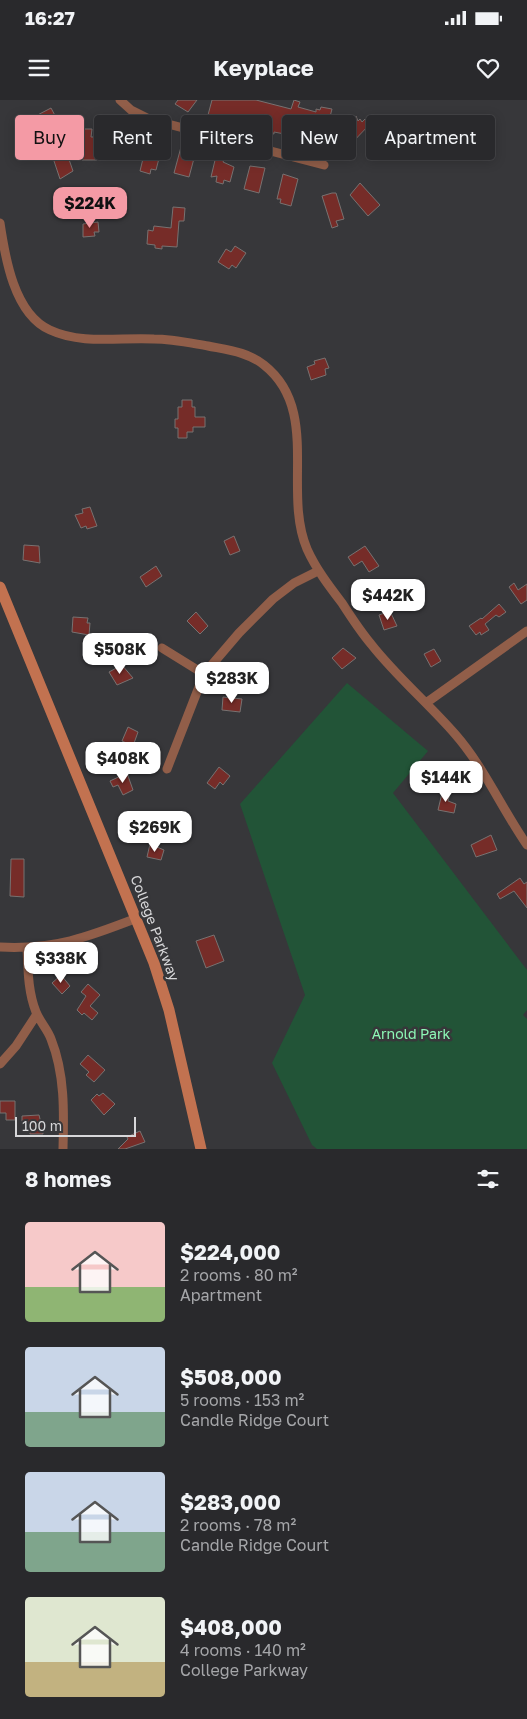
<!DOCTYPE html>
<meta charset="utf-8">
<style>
:root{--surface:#29292c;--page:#353538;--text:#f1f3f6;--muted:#a5a6a9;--line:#454548;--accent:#f49aa5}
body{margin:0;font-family:"Golos Text",sans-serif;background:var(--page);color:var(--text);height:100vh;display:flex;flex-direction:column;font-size:19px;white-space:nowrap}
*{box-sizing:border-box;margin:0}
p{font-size:16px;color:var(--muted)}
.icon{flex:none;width:28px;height:28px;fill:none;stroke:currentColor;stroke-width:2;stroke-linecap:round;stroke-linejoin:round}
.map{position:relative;height:1049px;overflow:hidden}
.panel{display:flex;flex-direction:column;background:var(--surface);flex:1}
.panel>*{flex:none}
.banner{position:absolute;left:15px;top:15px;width:498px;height:45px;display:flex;gap:10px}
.scale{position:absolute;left:15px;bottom:12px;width:121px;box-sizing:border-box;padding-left:5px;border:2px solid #d7d7d9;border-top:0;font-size:14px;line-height:18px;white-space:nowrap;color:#d7d7d9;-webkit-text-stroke:4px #37373a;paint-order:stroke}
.price{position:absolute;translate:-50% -42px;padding:0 11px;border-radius:10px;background:#fff;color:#222;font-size:16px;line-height:32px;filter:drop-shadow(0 1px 2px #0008)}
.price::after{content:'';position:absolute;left:50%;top:30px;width:15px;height:11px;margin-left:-8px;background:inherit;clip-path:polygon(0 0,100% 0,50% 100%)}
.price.active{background:var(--accent);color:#111}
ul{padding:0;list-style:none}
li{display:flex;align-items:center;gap:15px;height:125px;padding:0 25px}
li span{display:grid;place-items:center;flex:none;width:140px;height:100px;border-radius:5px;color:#555}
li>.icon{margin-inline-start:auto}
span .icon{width:60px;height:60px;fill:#fffc;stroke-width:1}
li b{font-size:21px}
h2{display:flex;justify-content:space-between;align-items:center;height:60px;padding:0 25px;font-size:21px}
.pill{padding:0 18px;border-radius:5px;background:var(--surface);box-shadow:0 2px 12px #0003,0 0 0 1px var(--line);font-size:18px;line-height:45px}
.pill.active{background:var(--accent);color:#111}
.status{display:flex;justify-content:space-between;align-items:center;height:35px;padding:0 25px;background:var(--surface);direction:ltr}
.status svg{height:14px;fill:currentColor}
header{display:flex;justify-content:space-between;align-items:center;height:65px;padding:0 25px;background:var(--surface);font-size:22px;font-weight:700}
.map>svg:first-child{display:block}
</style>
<div class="status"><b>16:27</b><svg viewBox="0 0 49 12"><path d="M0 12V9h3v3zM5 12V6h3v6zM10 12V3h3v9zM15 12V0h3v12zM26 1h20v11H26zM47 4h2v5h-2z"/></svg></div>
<header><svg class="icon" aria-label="menu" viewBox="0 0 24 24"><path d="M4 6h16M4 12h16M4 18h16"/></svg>Keyplace<svg class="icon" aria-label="heart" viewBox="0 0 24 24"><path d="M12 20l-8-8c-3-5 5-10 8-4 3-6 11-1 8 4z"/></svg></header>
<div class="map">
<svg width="527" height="1049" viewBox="0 0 527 1049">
<rect width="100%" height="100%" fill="#37373a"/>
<!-- green -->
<path fill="#225437" d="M347 583 428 651 393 693 527 870V910L523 915 527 919V1049H317L312 1045 272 963 305 895 240 704Z"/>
<!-- building -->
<path fill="#762c28" stroke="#777271" d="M178 0H197L188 12 175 4Z
M212 0H256L291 9 294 0 300 2 298 7 316 12V9L320 10 321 7 332 9 325 36 301 31 300 36 295 35V36L274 32V34L265 32 266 31 259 28 208 15Z
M51 8 58 21 33 34 26 21Z
M356 16 358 21 360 19 362 22 365 19 370 24 349 46 343 41 348 36 343 31Z
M118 26 132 31 125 54 111 50Z
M83 29H92L91 37H98L97 60H82Z
M148 38 163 43 156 70 151 69 150 74 140 71Z
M64 45 73 71 60 79 50 49Z
M181 47 196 51 189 77 174 73Z
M216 56 225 57 223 62 234 67 230 82 224 80 223 84 216 82 217 76 211 77Z
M250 66 265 68 259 93 244 89Z
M283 74 298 79 291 106 280 103 281 99H277Z
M360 83 380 105 368 116 350 95Z
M332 93H336L344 119 336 121 338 126 332 128 322 96Z
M173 107 185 108 184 121H179L177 147 162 146V149L155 148V145L147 144 148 130 153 131 154 126 171 128Z
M98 122 99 132H94L95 136 83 137V124Z
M235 146 246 153 236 168 232 165 229 169 218 162 226 149 231 152Z
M325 258 329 268 325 269 326 275 311 280 307 267 315 264 314 261Z
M182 300H192V307H195V317H205V327H193V332H187V338H178V328H175V319H178V307H182Z
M90 407 97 426 87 429 86 426 81 428 75 415 83 413 82 409Z
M234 436 240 451 230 455 224 441Z
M24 445 39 446 40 463 23 460Z
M365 446 379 466 369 472 362 461 354 466 348 457Z
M156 466 162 476 146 487 140 477Z
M514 483 518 490 527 484V500L521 504 509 487Z
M499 504 506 512 499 517 496 515 485 524 489 530 481 535 480 532 476 535 469 526 481 518 482 519Z
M390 511 397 526 384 530 379 515Z
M196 512 208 526 200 534 187 521Z
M73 517 88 518 87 523H90L89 535 72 532Z
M343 548 356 558 342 569 332 558Z
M434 549 441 561 431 567 424 554Z
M122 565 133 578 117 585 109 572Z
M223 597 242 599 240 612 222 610Z
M128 627 138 632 133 646 122 641Z
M219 667 230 676 223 685 220 682 215 689 207 683Z
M127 673 133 690 123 695 118 685 113 687 110 681Z
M443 689 448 691 450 693 448 701 456 704 454 713 438 710Z
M491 735 497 750 476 757 471 745Z
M150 744 164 750 161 760 147 757Z
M11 759H24V797L10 796Z
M520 778 524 784 527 782V808L514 791 500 799 497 794Z
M214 835 224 861 206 868 196 841Z
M61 875 70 886 62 894 52 883Z
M88 884 100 895 90 906 98 913 92 920 84 913 82 915 77 910 86 896 81 892Z
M88 955 105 970 94 982 86 975 89 972 80 964Z
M103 993 115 1004 104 1015 91 1000 97 994 99 996Z
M0 1001H15V1020H6V1013H0Z
M39 1015 41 1023 42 1022 43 1034H30L29 1022 22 1023V1016Z
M140 1031 145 1042 125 1049H118L128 1039 127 1037Z"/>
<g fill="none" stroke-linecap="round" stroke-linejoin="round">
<!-- street -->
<path stroke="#915e49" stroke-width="9" d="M120 0 131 10 149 19 324 65
M0 123C5 157 14 214 50 230 82 245 120 237 154 239 172 239 190 243 208 246 228 250 248 252 264 265 321 310 282 390 307 449 316 469 329 486 342 503 351 517 360 531 371 544 396 576 428 603 455 634 484 667 502 709 527 745
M162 548 204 574
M426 603 527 531
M167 669 204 574 239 533 273 499 294 483 318 471
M0 847C54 850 88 837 137 818
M27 848C28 870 28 892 36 912 40 922 48 930 51 939 65 974 64 1012 63 1049
M0 964 16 946 37 914"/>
<!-- secondary -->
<path stroke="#c27250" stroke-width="11" d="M0 487 154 863 169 910 201 1049"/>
</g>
<g text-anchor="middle" stroke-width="5" stroke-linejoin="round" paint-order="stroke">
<!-- street labels -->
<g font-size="14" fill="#d7d7d9" stroke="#37373a">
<text transform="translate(155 828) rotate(69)" y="5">College Parkway</text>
</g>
<!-- park labels -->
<g font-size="14" fill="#8df8b6" stroke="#37373a">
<text x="411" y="939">Arnold Park</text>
</g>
</g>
</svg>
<div class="scale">100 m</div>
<b class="price active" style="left:90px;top:129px">$224K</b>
<b class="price" style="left:388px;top:521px">$442K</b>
<b class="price" style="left:120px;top:575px">$508K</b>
<b class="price" style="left:232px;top:604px">$283K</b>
<b class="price" style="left:123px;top:684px">$408K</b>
<b class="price" style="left:446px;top:703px">$144K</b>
<b class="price" style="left:155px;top:753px">$269K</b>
<b class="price" style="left:61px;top:884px">$338K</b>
<div class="banner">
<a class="pill active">Buy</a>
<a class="pill">Rent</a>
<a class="pill">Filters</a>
<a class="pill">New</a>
<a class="pill">Apartment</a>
</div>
</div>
<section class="panel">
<h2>8 homes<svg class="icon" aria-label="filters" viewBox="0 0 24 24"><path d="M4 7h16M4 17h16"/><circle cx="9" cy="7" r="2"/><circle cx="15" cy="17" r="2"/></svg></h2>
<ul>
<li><span style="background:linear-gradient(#f6c9c9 65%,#8fb573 0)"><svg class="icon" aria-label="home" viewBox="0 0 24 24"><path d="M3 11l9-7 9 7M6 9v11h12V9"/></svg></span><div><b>$224,000</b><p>2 rooms · 80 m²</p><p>Apartment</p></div></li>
<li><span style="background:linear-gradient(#c9d6e8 65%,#7fa58c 0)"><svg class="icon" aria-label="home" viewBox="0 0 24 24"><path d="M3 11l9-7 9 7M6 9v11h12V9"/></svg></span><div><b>$508,000</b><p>5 rooms · 153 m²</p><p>Candle Ridge Court</p></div></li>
<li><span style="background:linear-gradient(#c9d6e8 60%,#7fa58c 0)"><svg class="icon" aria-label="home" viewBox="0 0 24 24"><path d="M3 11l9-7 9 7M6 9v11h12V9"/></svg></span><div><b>$283,000</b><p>2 rooms · 78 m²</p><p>Candle Ridge Court</p></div></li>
<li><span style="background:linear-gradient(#dfe7d0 65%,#c2b280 0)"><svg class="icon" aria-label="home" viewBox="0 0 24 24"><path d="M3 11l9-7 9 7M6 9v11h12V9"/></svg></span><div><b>$408,000</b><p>4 rooms · 140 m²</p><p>College Parkway</p></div></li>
</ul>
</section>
